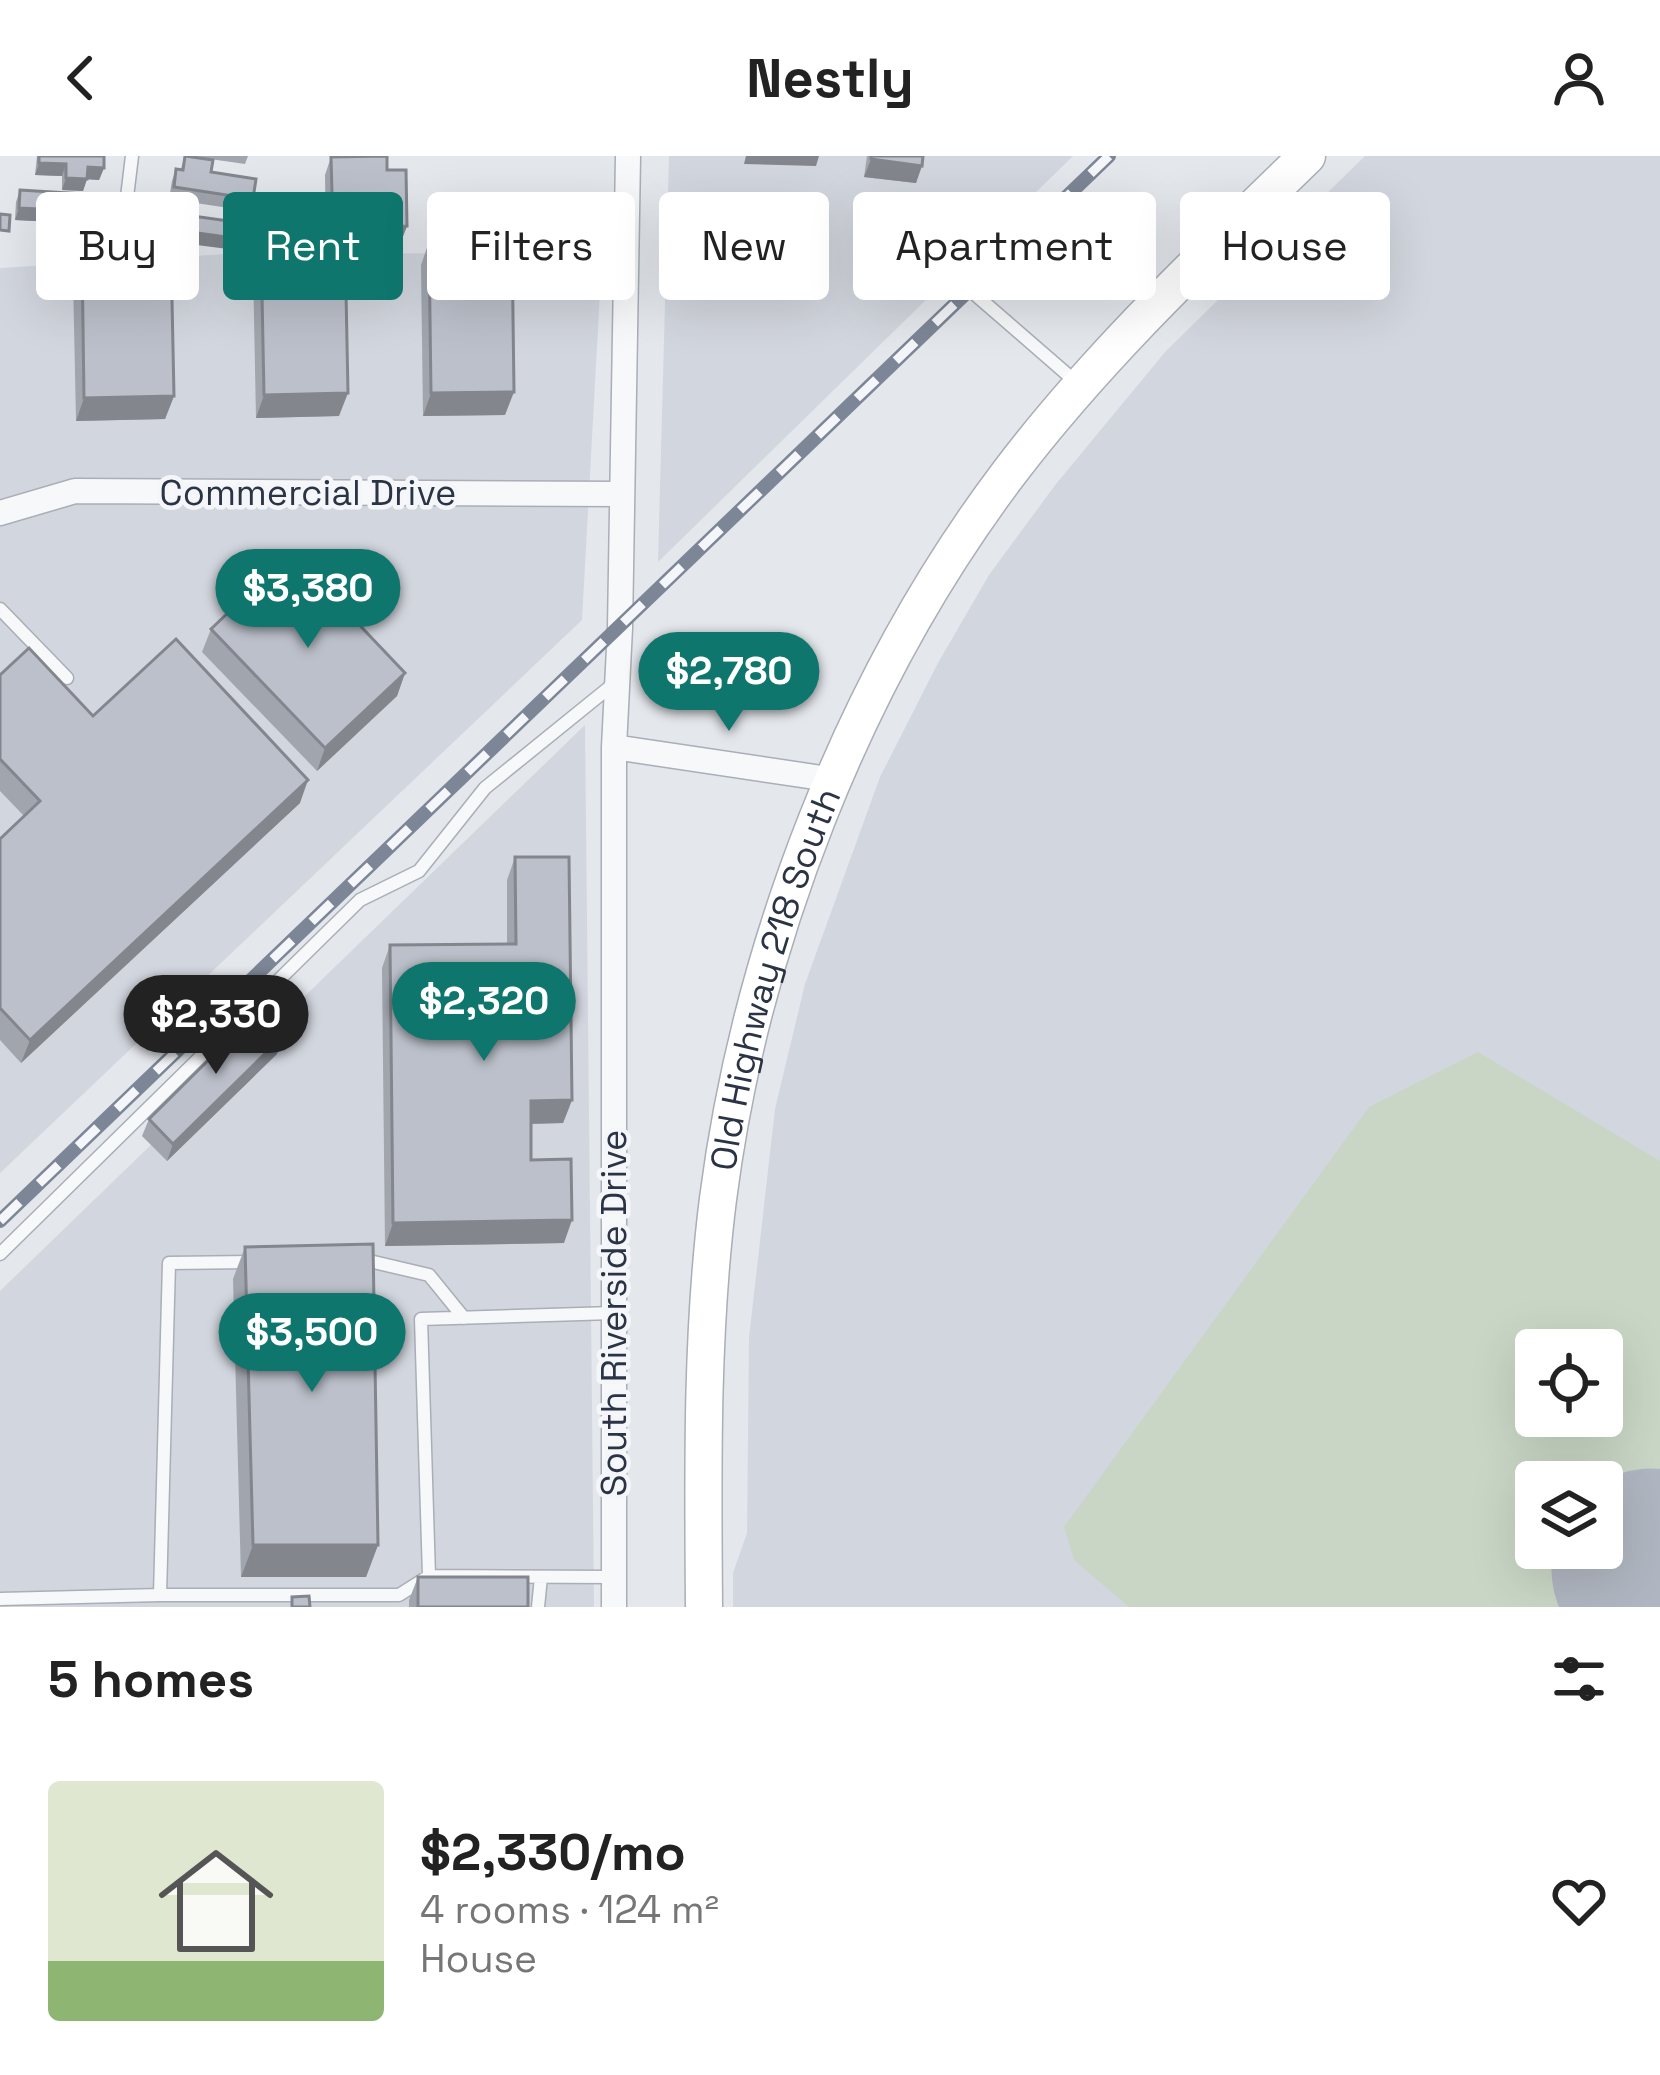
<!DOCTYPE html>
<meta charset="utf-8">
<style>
:root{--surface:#fff;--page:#f6f6f6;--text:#222;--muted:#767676;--line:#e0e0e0;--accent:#0f766e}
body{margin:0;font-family:"Space Grotesk",sans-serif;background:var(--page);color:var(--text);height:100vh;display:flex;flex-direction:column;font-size:45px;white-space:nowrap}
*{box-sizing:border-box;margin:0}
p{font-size:39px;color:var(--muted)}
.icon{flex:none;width:66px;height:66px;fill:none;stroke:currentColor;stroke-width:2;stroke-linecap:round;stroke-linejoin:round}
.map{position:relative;height:1451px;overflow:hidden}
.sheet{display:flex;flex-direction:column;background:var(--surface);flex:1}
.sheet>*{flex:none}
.guide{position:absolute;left:36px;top:36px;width:1590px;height:108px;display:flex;gap:24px}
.buttons{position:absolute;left:1515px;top:1173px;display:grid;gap:24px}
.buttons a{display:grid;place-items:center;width:108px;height:108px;border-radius:12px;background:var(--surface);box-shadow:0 12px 48px #0002;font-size:60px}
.price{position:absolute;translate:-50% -102px;padding:0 27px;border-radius:42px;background:var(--accent);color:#fff;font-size:39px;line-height:78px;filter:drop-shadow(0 3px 6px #0008)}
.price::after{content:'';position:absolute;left:50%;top:72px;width:36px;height:27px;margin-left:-18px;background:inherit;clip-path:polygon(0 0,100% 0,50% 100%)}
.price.active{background:#222;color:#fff}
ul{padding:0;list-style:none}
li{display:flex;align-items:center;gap:36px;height:300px;padding:0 48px}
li+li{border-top:3px solid var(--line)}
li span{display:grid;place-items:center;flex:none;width:336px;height:240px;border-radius:12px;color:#555}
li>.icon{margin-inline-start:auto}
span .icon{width:144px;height:144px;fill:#fffc;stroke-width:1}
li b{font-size:51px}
h2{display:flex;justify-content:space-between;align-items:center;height:144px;padding:0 48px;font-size:51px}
.pill{padding:0 42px;border-radius:12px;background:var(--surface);box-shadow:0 12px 48px #0002;font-size:42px;line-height:108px}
.pill.active{background:var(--accent);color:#fff}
header{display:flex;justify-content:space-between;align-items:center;height:156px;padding:0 48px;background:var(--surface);font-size:54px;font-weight:600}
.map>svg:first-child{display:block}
</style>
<header><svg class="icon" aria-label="back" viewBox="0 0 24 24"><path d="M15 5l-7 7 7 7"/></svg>Nestly<svg class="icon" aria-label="person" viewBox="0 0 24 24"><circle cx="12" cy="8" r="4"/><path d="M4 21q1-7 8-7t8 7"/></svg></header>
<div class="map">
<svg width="1660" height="1451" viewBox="0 0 1660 1451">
<rect width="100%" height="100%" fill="#e4e7ec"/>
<!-- built -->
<path fill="#d2d6de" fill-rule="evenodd" d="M669 0H1073L658 406Z
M1365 0H1660V1451H733V1417L747 1377 749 1182 775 953 805 828 880 621 938 507 989 419 1056 328 1166 195ZM1536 1194H1602V1260H1536ZM1536 1326H1602V1392H1536Z
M259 96 602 99 582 464 0 1017V112Z
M585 569 594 1451H0V1135Z"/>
<!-- green -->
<path fill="#c9d6c5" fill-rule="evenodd" d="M1478 896 1660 1005V1363L1635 1347 1574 1430 1604 1451H1129L1074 1404 1064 1371 1369 951ZM1536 1194H1602V1260H1536ZM1602 1326V1392H1536V1326Z"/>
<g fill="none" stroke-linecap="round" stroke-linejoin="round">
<!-- runway -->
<path stroke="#b0b6c1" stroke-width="201" d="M1652 1413 1660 1419"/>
<!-- service casing -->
<g stroke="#a9aeb7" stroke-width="15">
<path id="service" d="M952 57 955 96 970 134 1076 226
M122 82 132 0
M0 453 67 522
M0 1098 360 744 419 715 485 632 616 526
M361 1103 429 1119 464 1162
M251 1106 169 1107 160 1439H399L429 1420
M613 1157 421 1163 429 1420 614 1421
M0 1443 160 1439
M538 1451 541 1421"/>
</g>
<!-- minor casing -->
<g stroke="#a9aeb7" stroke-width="27">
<path id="minor" d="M0 357 75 335 620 338
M614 591 835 624
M614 1451V591L620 472 628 0"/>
</g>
<!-- secondary casing -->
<g stroke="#a9aeb7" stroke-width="39">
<g id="secondary">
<path id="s1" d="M704 1451C703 1316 701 1177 718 1043 751 788 854 522 1009 317 1097 201 1203 101 1307 0"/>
</g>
</g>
<!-- service -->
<use href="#service" stroke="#f7f8fa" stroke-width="12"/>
<!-- minor -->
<use href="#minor" stroke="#f7f8fa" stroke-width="24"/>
<!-- secondary -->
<use href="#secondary" stroke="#fff" stroke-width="36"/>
<!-- rail casing -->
<g stroke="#7d8696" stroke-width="14">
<path id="rail" d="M0 1065 1109 0"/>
</g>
<!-- rail -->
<use href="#rail" stroke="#f4f6f9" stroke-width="9" stroke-dasharray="27" stroke-linecap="butt"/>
</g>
<!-- wall -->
<path fill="#a1a5ae" d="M37 0H104V12L99 24 87 23 83 35 62 34V20L35 19Z
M185 0 253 43 249 55 169 43 172 25 176 13H181Z
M189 0H248L245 8Z
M867 0H923L916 27 864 21Z
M331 1 387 14 407 70 400 88 345 89 339 260 256 262 253 111 261 88 326 87 325 19Z
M20 34 98 56 94 68 15 64 16 46Z
M429 86 505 259 423 260 421 109Z
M82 98 174 240 165 263 76 265 73 121Z
M211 473 405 517 397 540 317 615 202 496Z
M0 519 300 647 21 907 0 884V683L24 660 0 635Z
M515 701 572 944 563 967 531 968V1004L564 1087 385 1090 382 812 390 789 507 788V724Z
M277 898 167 1005 142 980 149 963Z
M245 1091 378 1389 366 1421H241L233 1123Z
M418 1421 528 1451H409V1444Z"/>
<!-- shaded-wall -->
<path fill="#83868d" d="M746 0H819L816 10 744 8Z
M871 3 922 10 916 27 864 21Z
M39 7 66 8 62 20 35 19Z
M88 11 104 12 99 24 83 23Z
M66 22 87 23 83 35 62 34Z
M19 52 98 56 94 68 15 64Z
M407 70 400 88 326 89 333 72Z
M162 72 240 83 236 94 157 84Z
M514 236 505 259 423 260 431 237Z
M348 237 339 260 256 262 264 239Z
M174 240 165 263 76 265 84 242Z
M405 517 397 540 317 615 325 592Z
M308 624 300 647 21 907 30 884Z
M283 880 277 898 167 1005 173 988Z
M572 944 563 967 522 968 531 945Z
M572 1064 564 1087 385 1090 393 1067Z
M253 1389H378L366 1421H241Z"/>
<!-- building -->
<path fill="#bbc0ca" stroke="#83868d" stroke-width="3" d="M39 0H104V12L88 11 87 23 66 22V8L39 7Z
M185 0 213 4 211 16 256 23 253 43 174 31 176 13 183 14Z
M387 0V14H406L407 70 333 72 331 1Z
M871 0H923L922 10 871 3Z
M20 34 99 39 98 56 19 52Z
M164 56 243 67 240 83 162 72Z
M0 58 10 59 9 75 0 74Z
M512 85 514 236 431 237 429 86Z
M345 86 348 237 264 239 261 88Z
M171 96 174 240 84 242 82 98Z
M291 397 405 517 325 592 211 473Z
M176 483 308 624 30 884 0 852V683L40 645 0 603V519L29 492 93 560Z
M515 701H569L572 944 531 945V1004L571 1003 572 1064 393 1067 390 789 516 788Z
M258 855 283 880 173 988 149 963Z
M373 1088 378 1389H253L245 1091Z
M418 1421H528V1451H418Z
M309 1440 310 1451H292V1441Z"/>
<g text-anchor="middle" stroke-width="9" stroke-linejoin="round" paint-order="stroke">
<!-- street labels -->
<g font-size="36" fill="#2b3445" stroke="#f4f6f9">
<text x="308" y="349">Commercial Drive</text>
<text dy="13" stroke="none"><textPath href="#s1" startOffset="636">Old Highway 218 South</textPath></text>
<text transform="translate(613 1157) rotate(-90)" y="13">South Riverside Drive</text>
</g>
</g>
</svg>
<div class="buttons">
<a><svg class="icon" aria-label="locate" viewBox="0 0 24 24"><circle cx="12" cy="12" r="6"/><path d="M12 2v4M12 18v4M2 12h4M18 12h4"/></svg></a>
<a><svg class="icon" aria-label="layers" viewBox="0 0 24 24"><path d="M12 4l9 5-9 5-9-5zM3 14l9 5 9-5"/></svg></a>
</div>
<b class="price" style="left:308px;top:495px">$3,380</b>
<b class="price" style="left:729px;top:578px">$2,780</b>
<b class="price" style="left:484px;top:908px">$2,320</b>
<b class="price active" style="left:216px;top:921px">$2,330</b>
<b class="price" style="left:312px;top:1239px">$3,500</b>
<div class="guide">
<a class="pill">Buy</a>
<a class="pill active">Rent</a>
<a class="pill">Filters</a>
<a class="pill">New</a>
<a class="pill">Apartment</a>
<a class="pill">House</a>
</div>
</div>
<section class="sheet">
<h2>5 homes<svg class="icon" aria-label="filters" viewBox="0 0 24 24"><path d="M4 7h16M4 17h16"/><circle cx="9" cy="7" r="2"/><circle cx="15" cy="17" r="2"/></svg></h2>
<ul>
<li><span style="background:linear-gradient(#dfe7d0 75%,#8fb573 0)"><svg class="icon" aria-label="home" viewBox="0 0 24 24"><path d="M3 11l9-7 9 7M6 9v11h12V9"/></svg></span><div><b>$2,330/mo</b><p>4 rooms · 124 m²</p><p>House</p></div><svg class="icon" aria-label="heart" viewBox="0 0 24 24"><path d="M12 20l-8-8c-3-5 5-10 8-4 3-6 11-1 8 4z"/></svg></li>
</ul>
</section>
